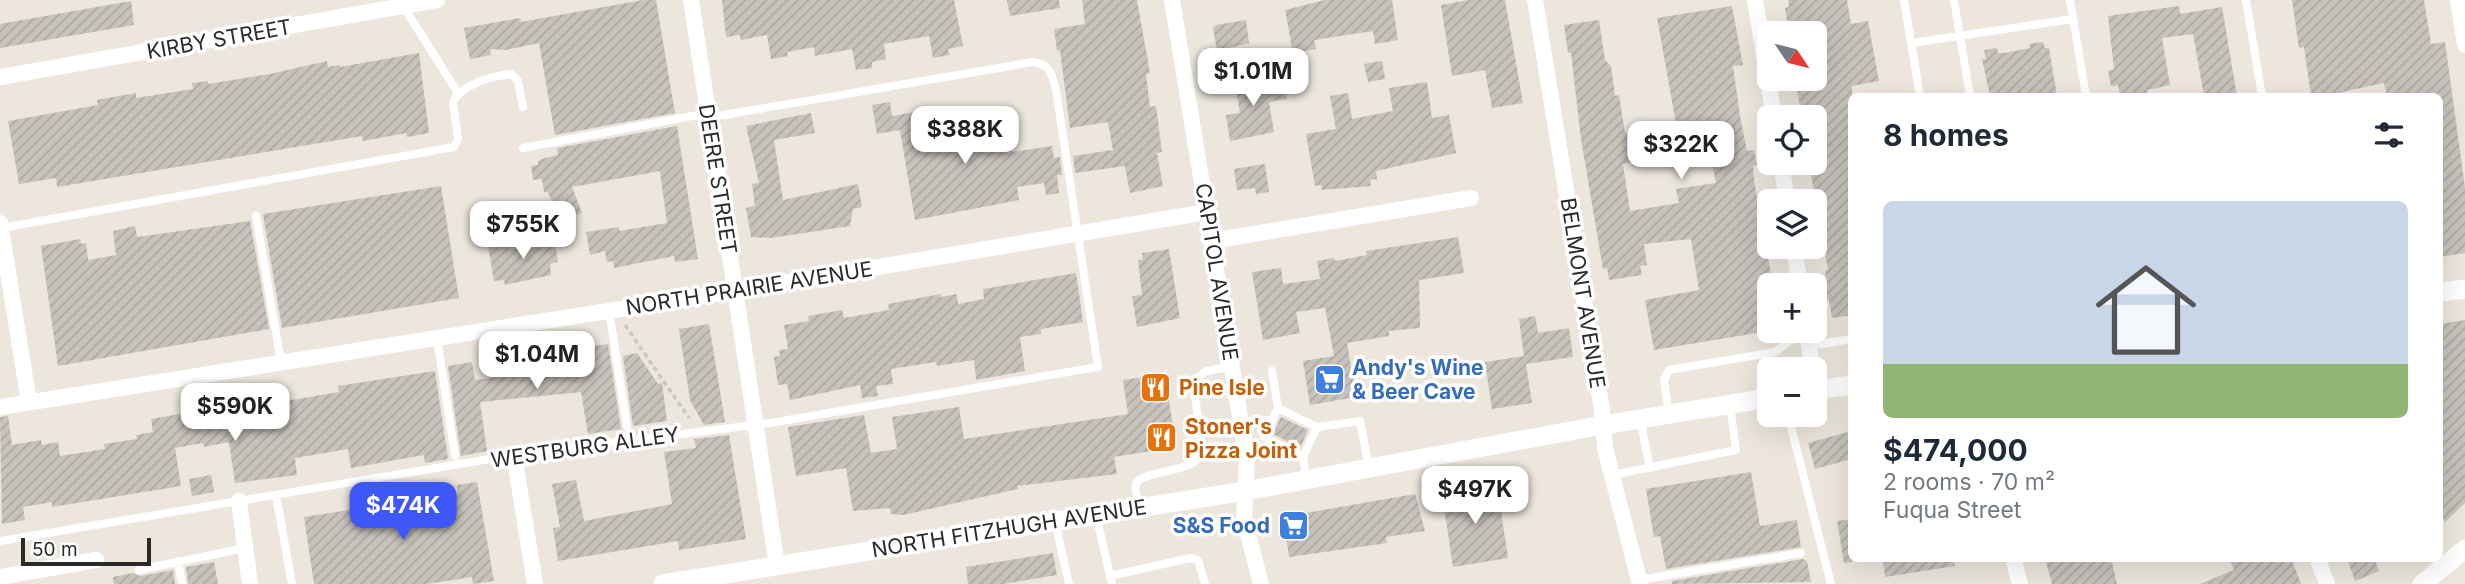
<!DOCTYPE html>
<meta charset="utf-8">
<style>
body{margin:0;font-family:Inter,sans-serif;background:#f6f6f7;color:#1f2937;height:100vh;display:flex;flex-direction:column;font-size:26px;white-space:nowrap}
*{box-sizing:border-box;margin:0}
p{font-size:23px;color:#747a83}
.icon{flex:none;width:38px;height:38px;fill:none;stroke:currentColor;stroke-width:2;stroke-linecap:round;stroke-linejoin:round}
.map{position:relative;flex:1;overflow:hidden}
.side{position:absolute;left:1848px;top:93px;width:595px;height:469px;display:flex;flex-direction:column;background:#fff;border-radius:10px;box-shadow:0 7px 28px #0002}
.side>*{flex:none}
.needle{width:46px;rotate:125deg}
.buttons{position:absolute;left:1757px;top:21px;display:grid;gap:14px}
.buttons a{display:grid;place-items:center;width:70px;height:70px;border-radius:10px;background:#fff;box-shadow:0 7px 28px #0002;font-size:35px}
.scale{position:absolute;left:21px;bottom:18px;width:130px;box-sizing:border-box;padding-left:7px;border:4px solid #2a2a2a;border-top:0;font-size:19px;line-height:24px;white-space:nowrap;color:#2a2a2a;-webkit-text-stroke:5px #fff;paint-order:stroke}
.price{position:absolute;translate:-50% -60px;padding:0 16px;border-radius:14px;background:#fff;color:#222;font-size:23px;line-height:46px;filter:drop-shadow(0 2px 4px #0008)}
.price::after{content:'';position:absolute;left:50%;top:42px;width:21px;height:16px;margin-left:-10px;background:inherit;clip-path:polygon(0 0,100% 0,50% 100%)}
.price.on{background:#3d57f8;color:#fff}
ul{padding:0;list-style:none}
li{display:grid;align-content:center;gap:14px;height:371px;padding:0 35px}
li+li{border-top:2px solid #e0e1e3}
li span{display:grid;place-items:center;height:217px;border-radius:10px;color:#555}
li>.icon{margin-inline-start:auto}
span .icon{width:126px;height:126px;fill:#fffc;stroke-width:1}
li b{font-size:30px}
h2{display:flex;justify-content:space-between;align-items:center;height:84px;padding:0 35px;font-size:30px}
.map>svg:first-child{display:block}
</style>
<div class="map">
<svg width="2465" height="584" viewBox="0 0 2465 584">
<defs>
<pattern id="building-hatch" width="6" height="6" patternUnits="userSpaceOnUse" patternTransform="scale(1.75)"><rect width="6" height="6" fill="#c7c3bc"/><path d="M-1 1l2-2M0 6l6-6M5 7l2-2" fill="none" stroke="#aba8a2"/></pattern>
</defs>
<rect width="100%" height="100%" fill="#ece6dc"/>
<!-- building -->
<path fill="url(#building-hatch)" d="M643 0H656L675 113 555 135 539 43 506 50 490 49 491 55 470 59 464 28 520 18 521 22Z
M722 0H954L963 46 948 49 949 55 933 58 929 36 884 44 886 59 872 62V68L856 70 852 49 815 56 814 47 787 52 788 56 771 59 767 35 741 40 740 35 726 37Z
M1007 0H1059L1060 8 1010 16Z
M1082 0H1137L1150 73 1146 74 1150 107 1156 106 1162 152 1157 153 1163 186 1130 193 1125 166 1075 173 1073 156 1113 150 1108 122 1070 128 1060 50 1057 51 1054 29 1085 24Z
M1325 0H1392L1398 40 1375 44 1373 31 1314 40 1316 49 1293 53 1285 10Z
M1469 0H1505L1523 103 1492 108 1485 70 1452 76 1441 5Z
M1788 0H1847L1851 24 1868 21 1879 81 1852 86V315L1832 318 1829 300 1819 302 1817 288 1827 286 1825 271 1828 270 1809 163H1815V117H1802L1795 79H1815V33H1789L1785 8 1789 7Z
M2292 0H2424L2431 44 2445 42 2465 188V253L2440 257V96H2387L2384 83 2342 92 2343 96H2311L2304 47 2299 48Z
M131 1 134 25 0 48V24Z
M1732 6 1743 65 1733 66 1740 116 1747 151 1754 150 1757 165 1753 166 1754 180 1773 285H1769V331L1654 350 1645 300 1699 290 1691 239 1644 244 1647 265 1640 266 1642 275 1609 280 1607 268 1603 269 1581 139 1571 53H1568L1564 25 1599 20 1605 60 1611 66 1615 96 1619 95 1625 133H1630L1635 162 1623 164 1630 211 1679 203 1676 189 1716 183 1710 153 1682 157 1657 18Z
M2179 6 2180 14 2222 7 2237 96H2204L2193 34 2162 38 2170 85 2147 90 2148 96H2120L2118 85 2111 86 2108 71 2114 69 2108 16Z
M1246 20 1249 43 1217 51 1213 28 1216 25Z
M2043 42 2045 48H2049L2057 96H1990L1982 59H1986L1984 50 1997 48 1998 53H2004L2030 48 2029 44Z
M419 53 429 133 407 137 406 133 363 141 362 136 57 187 56 178 19 184 8 121 98 105 97 100 136 93V98L193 89 192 83 208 81V84L270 74 327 61 328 67 340 65V67Z
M1382 61 1385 79 1368 82 1364 64Z
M1251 74 1257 89 1284 82 1287 99 1269 102 1274 132 1230 141 1226 115 1240 113 1234 77Z
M1427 82 1432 118 1449 115 1456 153 1376 171 1377 179 1370 180 1371 186 1322 190 1321 185 1315 186 1306 134 1336 129 1330 96 1348 93 1352 119 1393 111 1389 88Z
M890 102 892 116 920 111 925 138 994 129V126L1007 124 1012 152 1052 146 1054 158 1060 157 1062 175H1057L1059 193 1046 195 1044 183 1017 187 1019 200 915 220 900 130 877 134 872 105Z
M811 113 815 133 774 140 783 200 858 184 862 207 853 209 850 226 771 238 751 237 746 208 755 206 752 184 759 183 746 126Z
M677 126 698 259 675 262 674 256 614 268 613 261 607 262 605 251 590 255 586 232 619 227V231L667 223 660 171 572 187 582 213 560 222 548 192H544L542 179 533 180 531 166 538 165V161L545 158 558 155 557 148Z
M1265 164 1269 192 1256 194 1255 188 1237 190 1234 169Z
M441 186 459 298 282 328 263 214Z
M250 221 269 329 58 366 41 246 80 239 81 244 86 243 88 260 116 255 113 231 135 226 137 237Z
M1458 237 1464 273 1419 280 1420 328 1389 331V336L1347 343 1356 397 1310 405 1303 361 1334 356 1325 308 1296 312 1300 333 1263 340 1252 272 1281 268 1283 284 1320 279 1317 261 1334 258 1335 261 1367 255 1366 251Z
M554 239 558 262 550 264 551 275 505 285 504 280 494 281 488 246Z
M1169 249 1180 318 1137 327 1132 296 1142 295 1138 260H1143L1142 253Z
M1076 273 1083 322 1041 329V334L1020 337 1025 371 976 380 974 360 937 366 936 362 891 369 893 384 876 386 878 396 862 398 860 385 790 400 787 384 778 385 774 357 780 356 779 350 788 349 784 325 809 321 808 316 842 310 844 318 889 310 888 304 941 294V297L957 294 958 304 984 299 983 289Z
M1535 316 1538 333 1569 328 1573 357 1526 364 1532 403 1492 409 1485 362 1524 356 1519 319Z
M2465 320V503L2445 522 2440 510V324Z
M709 324 725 422 704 425 690 400 679 329Z
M608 344 621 429 588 434 581 392 480 402 487 451 461 456 448 366 472 362 475 380 512 375 511 370 517 369 516 363 575 355 574 349Z
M637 353 658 384 662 383 667 421 633 426 623 356Z
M435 371 448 459 425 463 424 455 351 468 348 449 295 458 297 475 235 483 229 442 204 447 203 443 175 448 181 486 52 507V502L23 507 25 520 2 524 0 417 8 416 12 445 41 440 42 445 58 442 60 456 105 449 104 444 137 439 136 435 153 432 151 419 191 412 190 408 285 394 286 401 339 392 338 386Z
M1165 374 1176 447 1114 457 1117 474 1017 486 1018 489 903 515 891 514 890 508 853 511 846 468 796 476 788 427 864 415 871 453 897 449 892 417 959 407 964 439 1128 414 1123 380Z
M1281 417 1308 430 1300 448 1273 434Z
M1852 431V459L1815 469 1808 443Z
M729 435 746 539 679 550 678 541 558 561 553 528 560 527 552 484 576 480 584 521 672 504 664 452 696 448 694 439Z
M1751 472 1760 526 1797 520 1801 547 1666 569 1660 536 1654 537 1646 489Z
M211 475 214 492 192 496 189 479Z
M477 482 494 581 473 584 472 577 427 584H314L304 517 458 493 457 485Z
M1497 485 1508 558 1453 567 1442 493Z
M1415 494 1425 531 1386 537 1387 543 1289 557 1283 517Z
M1852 519V562L1844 563 1837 521Z
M1053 553 1057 575 1003 584H968L966 567Z
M1954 558 1955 566 1885 577 1883 559Z
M2045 558H2111L2117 584H2052Z
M2229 558H2291L2301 584H2200L2234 570Z
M2347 558H2374L2379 571 2355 581Z
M1803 559 1807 561 1811 582 1672 584V581Z
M214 562 218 584H188L186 567Z
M173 570 175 584H114L113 577 133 573 140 576Z"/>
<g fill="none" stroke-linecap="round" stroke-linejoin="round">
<!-- path -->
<path stroke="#c8c8c8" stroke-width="3.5" stroke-dasharray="5 3.5" stroke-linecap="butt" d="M625 325 689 418"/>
<!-- service -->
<path stroke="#fff" stroke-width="8" d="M1904 0 1920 96
M1954 0 1970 96
M2070 0 2086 96
M2246 0 2262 96
M403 6 458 93
M1912 43 2073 19
M256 216 281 362
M1 228 454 147 458 139 453 102C463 84 491 76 511 74L518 81 523 107
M609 310 627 427
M437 338 455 456
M1809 346 1852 339
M1272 371 1278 408
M1669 414 1664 380 1669 370 1775 352 1791 340 1808 337
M1788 415 1831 584
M1640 419 1650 468
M1241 421 1271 420
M1303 457 1264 437 1278 408 1317 427
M1612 475 1736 450 1730 404
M1307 480 1303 457 1317 427 1360 421 1369 468
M276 495 292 584
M1140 508 1135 488 1138 480C1156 470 1190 471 1199 457L1201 441 1193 380 1207 371 1232 366
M1096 515 1112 584
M1055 521 1069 584
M0 541 514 455 770 423 1098 367 1056 90C1052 74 1050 64 1033 62L724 115 692 116 523 148
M178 561 182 584
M139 570 245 548
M1110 576 1190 558 1198 560 1205 584
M1639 580 1801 553"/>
<!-- minor -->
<path stroke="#fff" stroke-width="16" d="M691 0 777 566
M1172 0 1247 460 1244 519 1261 584
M1535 0 1602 410 1605 448 1640 584
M1755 0 1774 117
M2458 0 2465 45
M0 77 437 0
M1781 163 1787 201
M0 223 29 402
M1211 241 1471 198
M1794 247 1800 285
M1807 331 1812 369
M0 407 735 291 1207 212
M514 455 535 584
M239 501 250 584
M2013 558 2020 584
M2317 558 2327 584
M0 577 96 560"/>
<!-- tertiary -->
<path stroke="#fff" stroke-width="19" d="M2440 292 2465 289
M1815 390 1852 385
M663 584 1245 491 1603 425 1769 398
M2422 584 2465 549"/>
</g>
<!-- icons -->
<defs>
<symbol id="supermarket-square" viewBox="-11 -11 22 22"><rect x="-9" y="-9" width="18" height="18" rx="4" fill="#3f7fe0" stroke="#fff"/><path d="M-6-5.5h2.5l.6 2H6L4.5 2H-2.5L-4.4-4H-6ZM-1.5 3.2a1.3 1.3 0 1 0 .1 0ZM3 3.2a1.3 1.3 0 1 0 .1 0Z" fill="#fff"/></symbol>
<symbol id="restaurant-square" viewBox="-11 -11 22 22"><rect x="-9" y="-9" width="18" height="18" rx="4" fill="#e8710a" stroke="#fff"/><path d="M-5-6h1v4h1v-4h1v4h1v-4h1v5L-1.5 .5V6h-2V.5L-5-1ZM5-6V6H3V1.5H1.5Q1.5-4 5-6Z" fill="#fff"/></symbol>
</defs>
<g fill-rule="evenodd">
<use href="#supermarket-square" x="1312" y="362" width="35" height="35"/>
<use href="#restaurant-square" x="1138" y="370" width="35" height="35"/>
<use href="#restaurant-square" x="1144" y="420" width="35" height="35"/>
<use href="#supermarket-square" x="1276" y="508" width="35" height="35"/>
</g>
<g text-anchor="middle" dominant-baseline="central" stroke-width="7" stroke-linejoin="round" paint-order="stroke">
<!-- street labels -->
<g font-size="21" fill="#2a2a2a" stroke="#fff">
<text transform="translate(219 39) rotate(-10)">KIRBY STREET</text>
<text transform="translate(718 179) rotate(81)">DEERE STREET</text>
<text transform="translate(1217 272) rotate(81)">CAPITOL AVENUE</text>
<text transform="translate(749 288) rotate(-9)">NORTH PRAIRIE AVENUE</text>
<text transform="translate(1583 293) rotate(81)">BELMONT AVENUE</text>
<text transform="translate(585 447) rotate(-8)">WESTBURG ALLEY</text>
<text transform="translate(1009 528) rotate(-9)">NORTH FITZHUGH AVENUE</text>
</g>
<!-- shop labels -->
<g font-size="21" font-weight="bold" fill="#366cbe" stroke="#fff" text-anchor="start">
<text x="1352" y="367">Andy's Wine<tspan x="1352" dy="24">&amp; Beer Cave</tspan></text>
<text x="1270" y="525" text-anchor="end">S&amp;S Food</text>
</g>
<!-- food labels -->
<g font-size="21" font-weight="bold" fill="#c56008" stroke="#fff" text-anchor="start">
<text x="1179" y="387">Pine Isle</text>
<text x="1185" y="426">Stoner's<tspan x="1185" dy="24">Pizza Joint</tspan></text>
</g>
</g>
</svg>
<div class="buttons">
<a><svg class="needle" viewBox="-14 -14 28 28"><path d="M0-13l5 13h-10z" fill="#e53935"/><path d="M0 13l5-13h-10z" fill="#747a83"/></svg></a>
<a><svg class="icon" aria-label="locate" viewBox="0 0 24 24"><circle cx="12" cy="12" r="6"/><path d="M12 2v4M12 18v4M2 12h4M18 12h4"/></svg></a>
<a><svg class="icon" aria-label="layers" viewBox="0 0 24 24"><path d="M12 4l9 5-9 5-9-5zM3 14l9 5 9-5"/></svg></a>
<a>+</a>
<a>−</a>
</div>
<div class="scale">50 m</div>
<b class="price" style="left:1253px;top:108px">$1.01M</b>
<b class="price" style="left:965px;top:166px">$388K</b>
<b class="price" style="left:1681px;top:181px">$322K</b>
<b class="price" style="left:523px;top:261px">$755K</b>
<b class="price" style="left:537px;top:391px">$1.04M</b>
<b class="price" style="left:235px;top:443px">$590K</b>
<b class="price" style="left:1475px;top:526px">$497K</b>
<b class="price on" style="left:403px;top:542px">$474K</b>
<section class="side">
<h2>8 homes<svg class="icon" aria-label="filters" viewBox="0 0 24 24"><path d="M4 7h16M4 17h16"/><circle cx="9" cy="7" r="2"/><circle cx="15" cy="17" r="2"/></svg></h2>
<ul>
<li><span style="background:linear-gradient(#c9d6e8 75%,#8fb573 0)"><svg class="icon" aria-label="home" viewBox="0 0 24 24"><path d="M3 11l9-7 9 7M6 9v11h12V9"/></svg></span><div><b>$474,000</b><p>2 rooms · 70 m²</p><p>Fuqua Street</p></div></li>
</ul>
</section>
</div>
